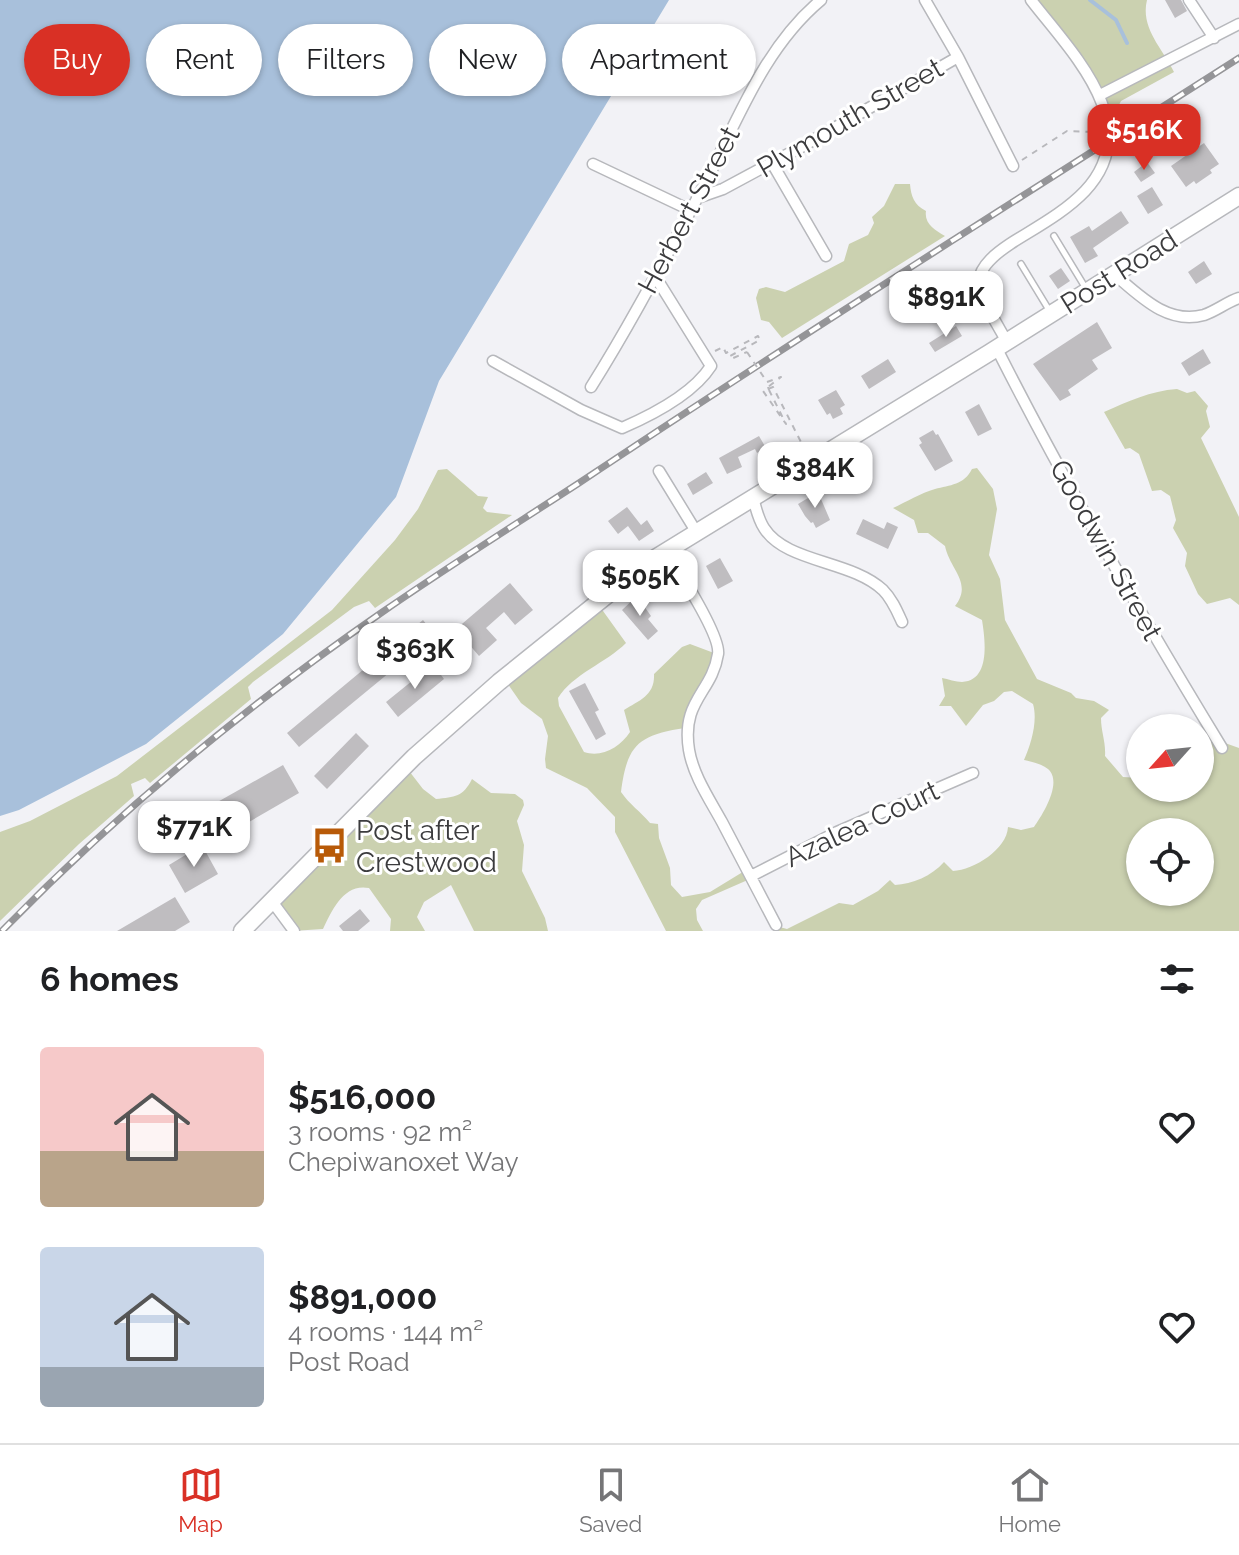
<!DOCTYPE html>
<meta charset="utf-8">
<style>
body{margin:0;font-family:Raleway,sans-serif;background:#f2f2f2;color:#202124;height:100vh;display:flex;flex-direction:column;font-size:30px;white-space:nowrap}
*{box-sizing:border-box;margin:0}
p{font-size:26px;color:#757577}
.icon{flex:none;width:44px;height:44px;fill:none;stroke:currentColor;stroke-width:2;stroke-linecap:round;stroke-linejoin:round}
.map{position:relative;height:931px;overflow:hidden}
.drawer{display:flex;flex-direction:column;background:#fff;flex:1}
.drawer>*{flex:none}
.guide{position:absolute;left:24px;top:24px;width:800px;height:72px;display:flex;gap:16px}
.needle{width:52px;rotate:243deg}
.controls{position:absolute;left:1126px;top:714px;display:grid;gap:16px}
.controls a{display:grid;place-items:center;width:88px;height:88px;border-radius:50%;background:#fff;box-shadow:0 2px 6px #0004;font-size:40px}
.price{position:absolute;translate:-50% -68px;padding:0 18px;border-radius:16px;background:#fff;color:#222;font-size:26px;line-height:52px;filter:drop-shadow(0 2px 4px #0008)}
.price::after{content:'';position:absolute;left:50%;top:48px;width:24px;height:18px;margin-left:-12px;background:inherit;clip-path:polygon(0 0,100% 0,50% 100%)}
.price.current{background:#d93025;color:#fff}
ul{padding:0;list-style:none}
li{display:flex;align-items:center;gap:24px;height:200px;padding:0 40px}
li span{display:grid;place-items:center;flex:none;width:224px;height:160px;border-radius:8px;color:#555}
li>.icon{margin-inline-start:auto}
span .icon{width:96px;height:96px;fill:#fffc;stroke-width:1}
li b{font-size:34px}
h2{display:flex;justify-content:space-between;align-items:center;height:96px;padding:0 40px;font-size:34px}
.pill{padding:0 28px;border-radius:36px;background:#fff;box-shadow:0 2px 6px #0004;font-size:28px;line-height:72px}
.pill.current{background:#d93025;color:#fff}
.tab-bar{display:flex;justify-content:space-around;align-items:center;height:112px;border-top:2px solid #e0e0e0;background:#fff;font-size:22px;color:#757577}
.tab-bar a{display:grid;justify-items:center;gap:4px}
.tab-bar .current{color:#d93025}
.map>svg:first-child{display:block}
</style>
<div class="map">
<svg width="1239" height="931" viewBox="0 0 1239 931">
<rect width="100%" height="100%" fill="#f2f2f6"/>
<!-- green -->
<path fill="#cbd1b0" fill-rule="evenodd" d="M1032 0H1147C1140 28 1163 49 1174 72L1121 101 1109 125 1107 106Z
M895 184H910C911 196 914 205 926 211 924 224 935 230 945 236L782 338 769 322 761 320 756 298 759 289 766 287 785 292 844 261 849 244 868 235 874 223 872 217 884 206Z
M1177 389 1187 393 1195 391 1208 406 1206 411 1210 427 1201 438 1239 517V605L1230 598 1207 604 1198 594 1185 566 1187 553 1173 528 1176 520 1170 496 1161 490 1152 491 1139 454 1130 448 1125 449 1104 412C1129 401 1150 391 1177 389Z
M977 468 993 489 997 509 989 555 1000 579 1005 620 1037 679 1071 693 1076 698 1094 701 1109 710 1101 718C1101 732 1106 742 1105 756L1123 777 1140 778V788H1200V743L1211 738 1239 748V931H774L776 926 787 929 839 903 853 905 878 891 890 880 895 885C912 884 932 876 944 862L953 871C974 870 1007 849 1008 827L1021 830 1034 827C1043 814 1063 782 1048 769 1042 764 1032 762 1024 760 1031 744 1038 721 1033 704L1012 691 1004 692 994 701 983 705 966 726 951 706H939L945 696 942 678C948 679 956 682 962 682 991 681 985 639 982 620L955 606C973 583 950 570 945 546L928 533H918L914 520 893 508C906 502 921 493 935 489 950 485 964 485 972 469ZM1140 832H1200V892H1140Z
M447 469 478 496 488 497 483 508 487 512 512 515 375 608 369 601 354 607 253 682 248 687 251 699 150 783 145 778 131 784 134 796 79 844 0 921V832L30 821 117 776 332 610 395 540 418 509 438 470Z
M598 604 626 643C606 663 573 674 558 698L559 706 584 752C602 758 620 747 630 732L624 710C640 700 655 695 654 674L682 647 690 644 714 653 716 657 685 728C638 735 627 745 621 792 630 805 640 811 650 823L658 824 659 838 670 868 671 885 682 897 710 892 746 870 750 879 702 900 696 909 697 920 703 931H666L615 832V817L587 788 546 768 545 759 548 736 542 719 521 703 505 680Z
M406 767 423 789 436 799C455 797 463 797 472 779L491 793 515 794 523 800 524 805 517 821 524 845 522 871 545 918 548 931H474L451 885 424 902 417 917 425 931H390L391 919 369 888C344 883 332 910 323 929L292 931 275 897Z"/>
<!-- water -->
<path fill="#a8c0db" d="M0 0H669L439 381 396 497 283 634 146 744 19 810 0 816Z"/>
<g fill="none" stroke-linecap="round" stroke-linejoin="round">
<!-- stream -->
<path stroke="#a8c0db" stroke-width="4" d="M1090 0 1116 20 1127 43"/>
</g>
<!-- building -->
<path fill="#bfbdc0" d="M1165 0H1181L1187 11 1175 18Z
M1204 143 1219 164 1210 170 1212 173 1196 184 1194 181 1186 187 1171 166Z
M1147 162 1155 173 1141 182 1134 172Z
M1152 187 1163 205 1148 214 1137 196Z
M1121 211 1129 223 1093 248 1098 256 1085 263 1070 237 1089 226 1092 231Z
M1204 261 1212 274 1196 284 1188 272Z
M1061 268 1070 281 1058 289 1049 276Z
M1097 322 1112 348 1092 360 1098 369 1068 390 1071 395 1060 401 1033 364Z
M956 326 962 336 935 352 929 343Z
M1203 349 1211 363 1189 376 1181 363Z
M888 359 896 372 869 389 861 376Z
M836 390 845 405 840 408 843 414 833 419 830 413 827 415 818 400Z
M979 404 992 429 978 436 965 412Z
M933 430 936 435 938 434 953 461 935 471 919 445 922 443 919 438Z
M759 436 766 448 757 453 755 449 738 457 742 467 727 474 719 458Z
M706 472 713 483 693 495 687 484Z
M818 492 830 520 816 528 813 522 811 523 805 516 798 504Z
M627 507 641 525 647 520 654 531 639 541 628 526 618 534 608 521Z
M863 519 884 529 887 522 898 527 888 549 856 534Z
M720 558 733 581 718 589 706 566Z
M510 583 533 610 515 625 504 612 486 628 497 640 479 656 456 629Z
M637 596 651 616 648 619 658 631 648 640 622 610Z
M423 620 435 635 299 747 287 733Z
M433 664 444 679 398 717 386 702Z
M585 683 599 710 595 712 606 734 596 740 569 691Z
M356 733 369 746 327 789 314 776Z
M283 765 299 793 230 833 214 804Z
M202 845 218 874 185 893 169 865Z
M175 897 190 922 175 931H117Z
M360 909 370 921 358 931H343L339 926Z"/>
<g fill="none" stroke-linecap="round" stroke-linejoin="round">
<defs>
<path id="service" d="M1054 236 1085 287
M1021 264 1049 310"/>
<path id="minor" d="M925 0 958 57 1013 166
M1189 0 1214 38
M1100 95 1239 24
M772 163 826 256
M593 164 690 210
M697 198 723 189 803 146 958 57
M1114 274C1140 296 1167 325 1204 315 1216 311 1227 302 1239 298
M1007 342C999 327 979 297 979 281 980 265 998 252 1010 244 1035 228 1064 213 1085 191 1147 125 1071 52 1031 0
M997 349C1066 485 1142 617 1222 748
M493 361 581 410 622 428C652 415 693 394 711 366L655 276
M591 387C630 325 664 260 699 195 735 128 761 50 821 0
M659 471 697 533
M753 498C756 508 758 519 764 528 786 563 851 560 883 590 892 599 897 611 902 622
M666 551C677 568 721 636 718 654 712 693 681 700 689 750 693 775 710 800 722 822 740 856 758 890 776 925
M751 876 837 832 973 773
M271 900 294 931"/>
<path id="primary" d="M242 931 414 757 499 682 647 563 989 353 1239 196"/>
</defs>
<!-- service casing -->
<use href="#service" stroke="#b7b8bc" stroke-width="8"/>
<!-- minor casing -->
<use href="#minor" stroke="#b7b8bc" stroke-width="13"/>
<!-- primary casing -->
<use href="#primary" stroke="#b7b8bc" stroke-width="19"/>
<!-- path -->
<path stroke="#b8b8bc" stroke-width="2" stroke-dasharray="6 6" stroke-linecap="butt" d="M1022 160 1067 131 1095 132
M715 351 723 347 726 353 758 336 760 340 730 356 731 359 747 352
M767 382 781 377 768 387
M769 390 786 424 763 391 773 387 804 448"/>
<!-- service -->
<use href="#service" stroke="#fff" stroke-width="5"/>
<!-- minor -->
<use href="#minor" stroke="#fff" stroke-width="10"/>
<!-- primary -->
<use href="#primary" stroke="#fff" stroke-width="16"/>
<defs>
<path id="rail" d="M2 931C117 813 246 706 381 613 446 568 513 526 579 483 797 338 1018 199 1239 58"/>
</defs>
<!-- rail casing -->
<use href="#rail" stroke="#959598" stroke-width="7"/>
<!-- rail -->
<use href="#rail" stroke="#fff" stroke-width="4" stroke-dasharray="12" stroke-linecap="butt"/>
<!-- path-bridge -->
<path stroke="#b8b8bc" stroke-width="2" stroke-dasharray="6 6" stroke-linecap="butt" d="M747 352 767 382
M768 387 769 390"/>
</g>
<!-- icons -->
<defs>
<symbol id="bus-bare" viewBox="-9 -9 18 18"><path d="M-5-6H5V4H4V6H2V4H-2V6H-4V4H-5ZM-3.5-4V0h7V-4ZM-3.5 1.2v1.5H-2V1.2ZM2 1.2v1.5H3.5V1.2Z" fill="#b85a08" stroke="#fff" stroke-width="2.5" paint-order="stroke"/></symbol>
</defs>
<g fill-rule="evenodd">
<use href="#bus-bare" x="304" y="820" width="51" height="51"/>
</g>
<g text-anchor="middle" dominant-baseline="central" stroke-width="6" stroke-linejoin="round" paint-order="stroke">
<!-- street labels -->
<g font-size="28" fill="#3c3c3e" stroke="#fff">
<text transform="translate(850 118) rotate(-30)">Plymouth Street</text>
<text transform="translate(689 210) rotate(-62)">Herbert Street</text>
<text transform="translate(1119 272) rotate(-32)">Post Road</text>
<text transform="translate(1106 550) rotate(61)">Goodwin Street</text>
<text transform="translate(862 824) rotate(-25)">Azalea Court</text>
</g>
<!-- poi labels -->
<g font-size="28" fill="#3c3c3e" stroke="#fff" text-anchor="start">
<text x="356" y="830">Post after<tspan x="356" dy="32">Crestwood</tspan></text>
</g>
</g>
</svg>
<div class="controls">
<a><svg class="needle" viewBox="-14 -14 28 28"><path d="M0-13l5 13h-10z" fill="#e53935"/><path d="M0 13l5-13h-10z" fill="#757577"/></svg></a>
<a><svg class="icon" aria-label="locate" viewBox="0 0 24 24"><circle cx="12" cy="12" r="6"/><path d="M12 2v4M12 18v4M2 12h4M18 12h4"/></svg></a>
</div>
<b class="price current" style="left:1144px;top:172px">$516K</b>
<b class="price" style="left:946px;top:339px">$891K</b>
<b class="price" style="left:815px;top:510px">$384K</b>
<b class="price" style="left:640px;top:618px">$505K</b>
<b class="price" style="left:415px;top:691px">$363K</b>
<b class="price" style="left:194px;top:869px">$771K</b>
<div class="guide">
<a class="pill current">Buy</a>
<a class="pill">Rent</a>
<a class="pill">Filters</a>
<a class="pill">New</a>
<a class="pill">Apartment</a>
</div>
</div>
<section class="drawer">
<h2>6 homes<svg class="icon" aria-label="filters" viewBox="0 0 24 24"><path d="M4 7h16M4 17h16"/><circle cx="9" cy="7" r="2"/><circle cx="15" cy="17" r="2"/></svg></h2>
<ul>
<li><span style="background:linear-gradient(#f6c9c9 65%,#b9a48a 0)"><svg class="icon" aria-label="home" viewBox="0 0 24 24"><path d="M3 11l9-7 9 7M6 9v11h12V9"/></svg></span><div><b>$516,000</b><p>3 rooms · 92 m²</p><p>Chepiwanoxet Way</p></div><svg class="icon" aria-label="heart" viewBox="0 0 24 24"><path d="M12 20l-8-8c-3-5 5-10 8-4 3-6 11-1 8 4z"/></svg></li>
<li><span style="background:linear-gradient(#c9d6e8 75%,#9aa5b1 0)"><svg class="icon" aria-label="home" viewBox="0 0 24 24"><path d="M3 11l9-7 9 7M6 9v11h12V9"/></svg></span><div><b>$891,000</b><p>4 rooms · 144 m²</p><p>Post Road</p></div><svg class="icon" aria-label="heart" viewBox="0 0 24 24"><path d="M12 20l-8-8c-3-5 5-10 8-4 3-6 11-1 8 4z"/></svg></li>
</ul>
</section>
<nav class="tab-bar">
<a class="current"><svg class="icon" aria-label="map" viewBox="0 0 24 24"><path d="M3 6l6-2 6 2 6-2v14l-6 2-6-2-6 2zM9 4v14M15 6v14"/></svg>Map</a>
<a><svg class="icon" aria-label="saved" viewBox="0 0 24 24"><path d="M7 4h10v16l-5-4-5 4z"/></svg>Saved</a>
<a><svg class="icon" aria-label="home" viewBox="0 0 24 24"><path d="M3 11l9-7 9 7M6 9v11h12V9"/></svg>Home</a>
</nav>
